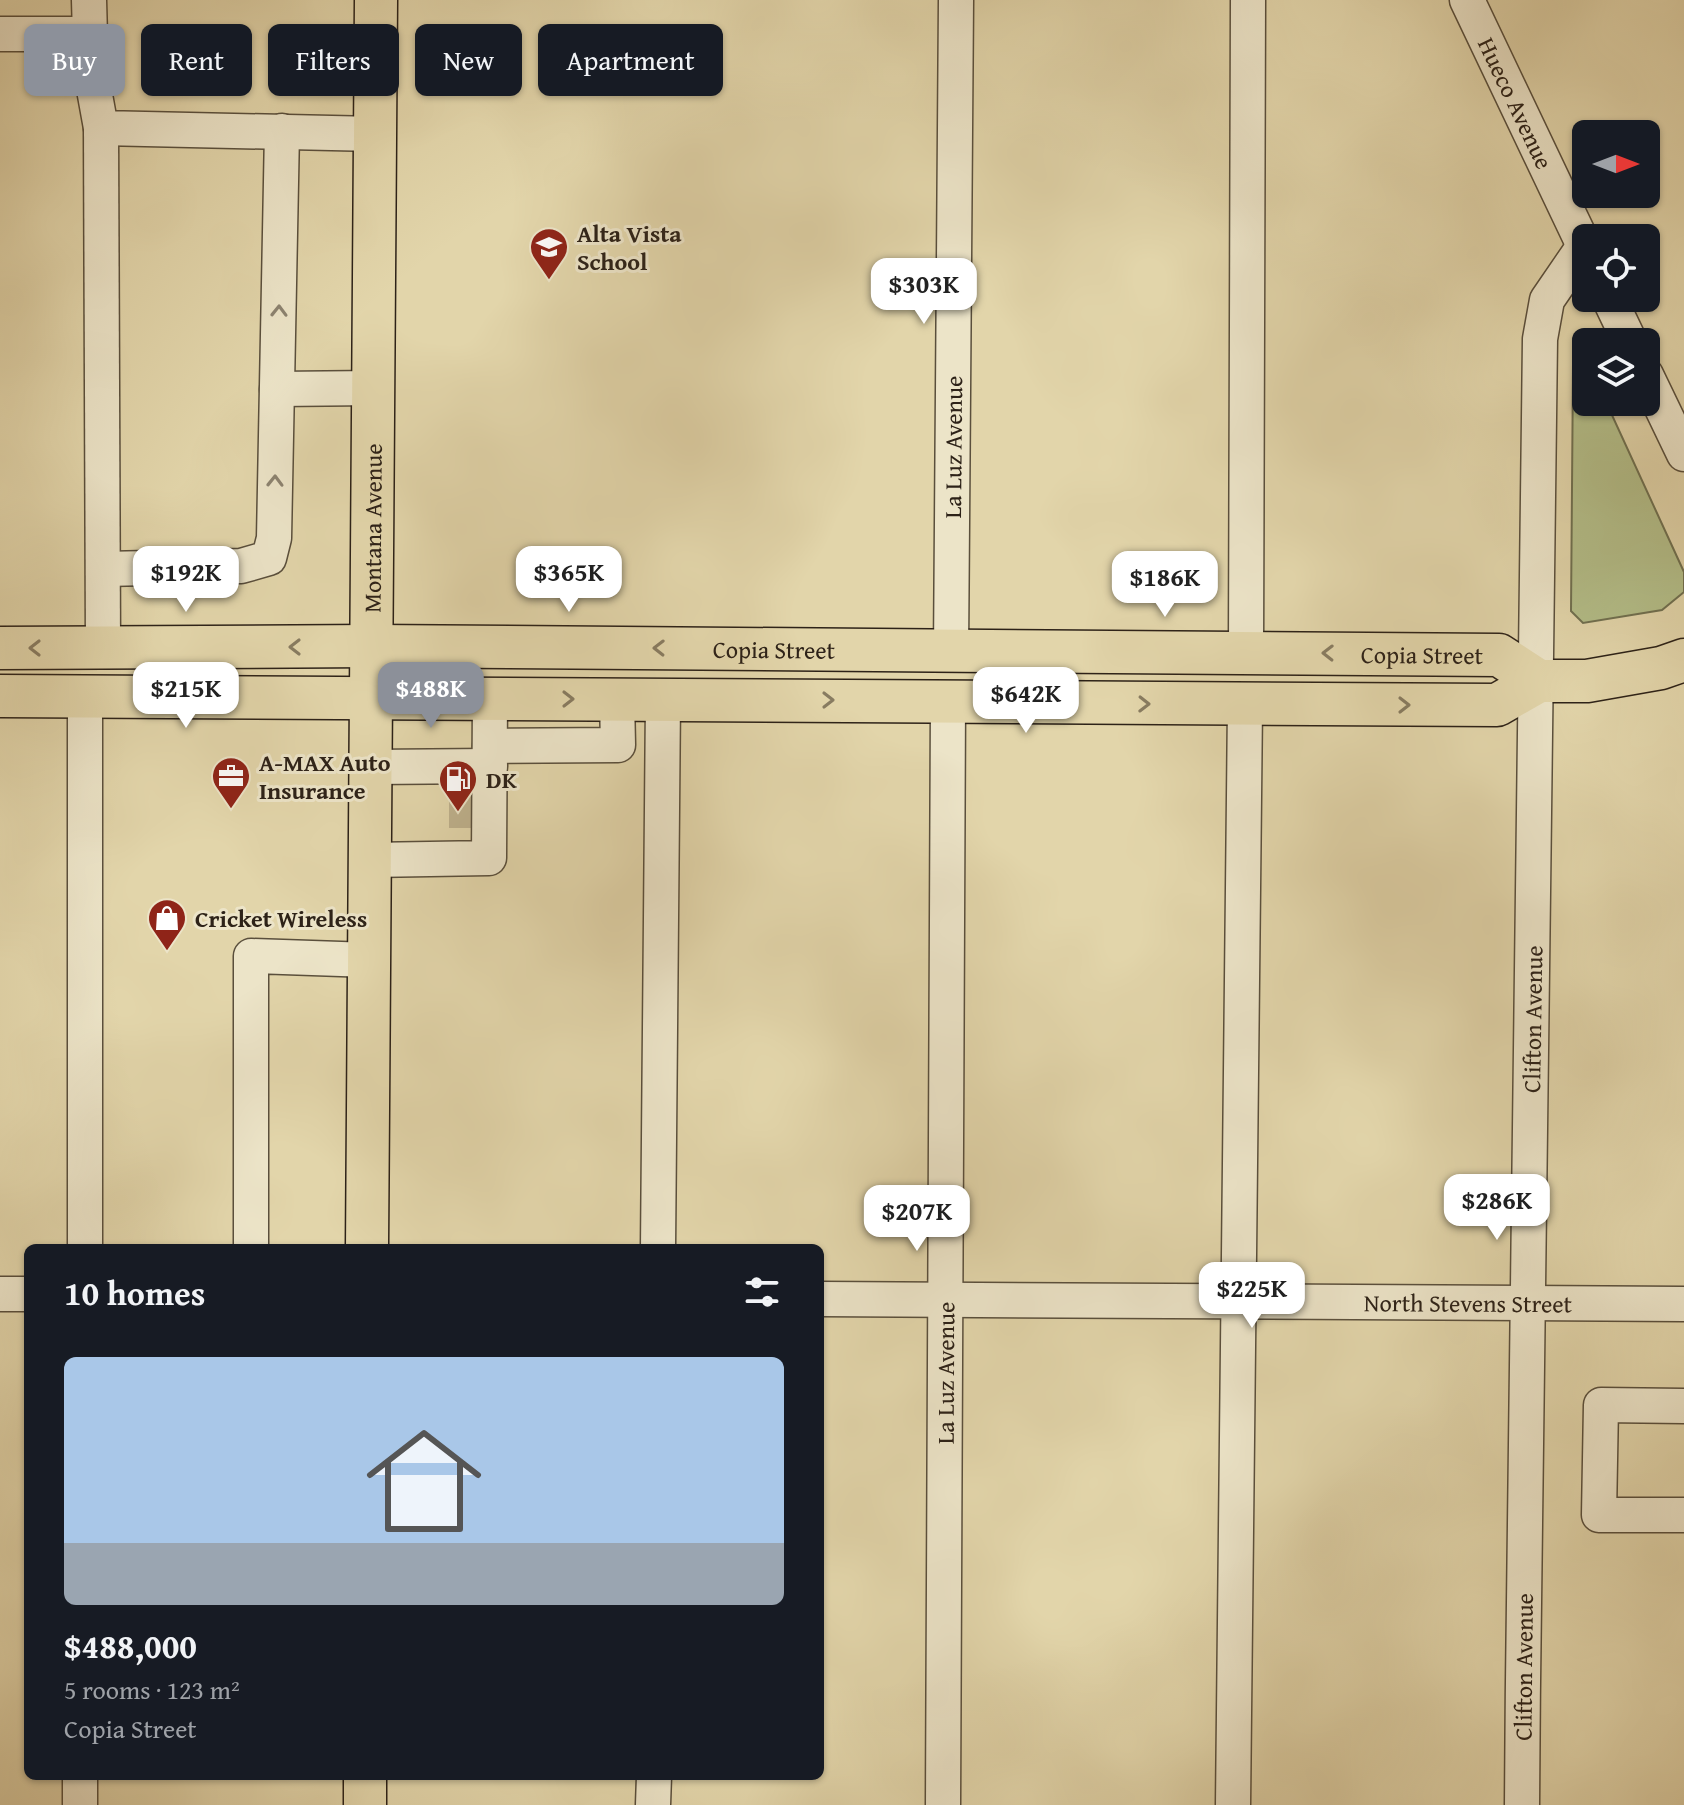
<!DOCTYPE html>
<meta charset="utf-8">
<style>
body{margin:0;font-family:"Gentium Book Plus",serif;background:#242831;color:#f1f3f6;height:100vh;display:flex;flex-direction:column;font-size:30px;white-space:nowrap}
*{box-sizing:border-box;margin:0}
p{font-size:26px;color:#9ea1a6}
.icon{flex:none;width:44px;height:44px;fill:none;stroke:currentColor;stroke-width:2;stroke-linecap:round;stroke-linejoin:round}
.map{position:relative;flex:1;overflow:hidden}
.sheet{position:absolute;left:24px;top:1244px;width:800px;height:536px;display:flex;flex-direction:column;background:#171b24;border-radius:12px;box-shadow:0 2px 6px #0004}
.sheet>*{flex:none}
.top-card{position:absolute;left:24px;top:24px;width:800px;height:72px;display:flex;gap:16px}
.needle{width:52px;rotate:90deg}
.tools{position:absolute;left:1572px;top:120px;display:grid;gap:16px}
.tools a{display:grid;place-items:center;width:88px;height:88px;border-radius:12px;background:#171b24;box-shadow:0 2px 6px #0004;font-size:40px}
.price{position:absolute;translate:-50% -68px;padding:0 18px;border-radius:16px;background:#fff;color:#222;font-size:26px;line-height:52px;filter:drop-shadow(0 2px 4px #0008)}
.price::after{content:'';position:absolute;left:50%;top:48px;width:24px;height:18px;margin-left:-12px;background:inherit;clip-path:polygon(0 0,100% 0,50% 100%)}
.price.current{background:#8c9099;color:#fff}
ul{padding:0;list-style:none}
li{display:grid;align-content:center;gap:16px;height:424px;padding:0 40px}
li span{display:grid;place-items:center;height:248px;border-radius:12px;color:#555}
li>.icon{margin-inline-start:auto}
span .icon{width:144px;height:144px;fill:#fffc;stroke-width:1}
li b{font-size:34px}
h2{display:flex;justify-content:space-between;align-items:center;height:96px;padding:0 40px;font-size:34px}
.tag{padding:0 28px;border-radius:12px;background:#171b24;box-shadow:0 2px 6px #0004;font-size:28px;line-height:72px}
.tag.current{background:#8c9099;color:#fff}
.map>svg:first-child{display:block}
</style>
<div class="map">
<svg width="1684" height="1805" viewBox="0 0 1684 1805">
<rect width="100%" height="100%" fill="#e2d5aa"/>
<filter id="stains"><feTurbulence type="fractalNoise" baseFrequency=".0025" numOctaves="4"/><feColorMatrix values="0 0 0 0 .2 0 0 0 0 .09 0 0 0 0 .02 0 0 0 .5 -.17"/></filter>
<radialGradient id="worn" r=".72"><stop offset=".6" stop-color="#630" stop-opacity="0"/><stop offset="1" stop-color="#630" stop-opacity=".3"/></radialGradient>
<!-- green -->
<path fill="#b3bd88" stroke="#707050" stroke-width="2" d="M1581 360 1586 363V402H1606L1684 572V592L1662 610 1583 623 1571 611 1573 365Z"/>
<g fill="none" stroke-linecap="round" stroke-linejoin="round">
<!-- minor-tunnel -->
<path stroke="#beb18d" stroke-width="34" stroke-dasharray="34 17" stroke-linecap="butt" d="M466 794V833"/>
<defs>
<g id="minor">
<path d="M89 0 91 73 101 128 376 134"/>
<path id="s1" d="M1467 0 1586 250"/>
<path d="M0 34H90"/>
<path d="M101 128 103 647"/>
<path d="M1609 298 1630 342"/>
<path d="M1646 375 1684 454"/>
<path d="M277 389 375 388"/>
<path d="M104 569 241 566 269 558 274 538 282 131"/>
<path d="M1246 652 1248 0"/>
<path id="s2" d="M951 653 956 0"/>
<path d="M490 746 618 745 617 699"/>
<path d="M371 767 490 766"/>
<path d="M370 860 489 858 490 698"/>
<path d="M85 1248V696"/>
<path d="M251 1248V956L370 960"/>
<path d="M658 1248 663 699"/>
<path d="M0 1294H28"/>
<path id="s3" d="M820 1299 1684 1304"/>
<path d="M1684 1406 1601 1405 1599 1515H1684"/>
<path d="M80 1805V1776"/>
<path d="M653 1805 654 1776"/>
<path id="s4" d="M943 1805 948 701"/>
<path d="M1233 1805 1245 705"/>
<path id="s5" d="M1522 1805C1525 1316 1538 827 1540 339L1547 300 1584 246"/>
</g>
<g id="major">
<path id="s6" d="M0 648 373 646 1499 655 1539 681"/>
<path d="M0 696 1497 705 1539 681H1587L1661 668 1684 660"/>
<path id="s7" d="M367 1248 376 0"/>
<path d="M365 1805V1776"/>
</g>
</defs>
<!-- minor casing -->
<use href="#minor" stroke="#5a4f3c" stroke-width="37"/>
<!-- major casing -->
<use href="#major" stroke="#2d2218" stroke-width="45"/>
<!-- minor -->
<use href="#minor" stroke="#ece4c8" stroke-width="34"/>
<!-- major -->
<use href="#major" stroke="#e2d5aa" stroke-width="42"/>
</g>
<!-- one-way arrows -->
<defs><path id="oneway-chevron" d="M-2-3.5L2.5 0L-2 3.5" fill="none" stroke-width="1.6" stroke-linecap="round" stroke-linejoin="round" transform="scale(2)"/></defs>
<g stroke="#8c8370">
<use href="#oneway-chevron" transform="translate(279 311) rotate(-89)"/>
<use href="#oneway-chevron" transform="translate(275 481) rotate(-89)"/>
</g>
<g stroke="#887c61">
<use href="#oneway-chevron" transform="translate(295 647) rotate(180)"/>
<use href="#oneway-chevron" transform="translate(35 648) rotate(-180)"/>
<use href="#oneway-chevron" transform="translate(659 648) rotate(-179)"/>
<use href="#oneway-chevron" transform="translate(1328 653) rotate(-179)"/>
<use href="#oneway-chevron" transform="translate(568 699)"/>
<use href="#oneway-chevron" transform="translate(828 700)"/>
<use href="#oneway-chevron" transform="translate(1144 704) rotate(1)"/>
<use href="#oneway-chevron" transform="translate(1404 705)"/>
</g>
<!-- icons -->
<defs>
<symbol id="school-pin" viewBox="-11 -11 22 30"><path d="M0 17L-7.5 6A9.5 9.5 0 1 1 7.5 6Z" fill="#8f2418" stroke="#ece4c8"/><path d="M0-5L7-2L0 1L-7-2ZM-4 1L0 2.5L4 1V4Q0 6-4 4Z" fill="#fff"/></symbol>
<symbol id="office-pin" viewBox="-11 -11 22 30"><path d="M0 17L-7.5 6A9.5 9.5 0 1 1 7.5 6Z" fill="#8f2418" stroke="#ece4c8"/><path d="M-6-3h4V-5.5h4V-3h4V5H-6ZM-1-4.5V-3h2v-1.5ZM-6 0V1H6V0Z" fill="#fff"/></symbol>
<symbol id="fuel-pin" viewBox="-11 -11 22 30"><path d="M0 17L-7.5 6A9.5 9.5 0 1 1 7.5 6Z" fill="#8f2418" stroke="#ece4c8"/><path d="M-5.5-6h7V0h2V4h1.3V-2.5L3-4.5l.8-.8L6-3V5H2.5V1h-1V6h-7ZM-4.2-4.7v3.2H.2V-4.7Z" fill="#fff"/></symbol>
<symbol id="shop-pin" viewBox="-11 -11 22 30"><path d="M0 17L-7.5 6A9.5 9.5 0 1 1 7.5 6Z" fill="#8f2418" stroke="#ece4c8"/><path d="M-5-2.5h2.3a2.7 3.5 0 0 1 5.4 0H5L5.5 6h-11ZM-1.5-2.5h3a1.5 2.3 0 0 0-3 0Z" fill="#fff"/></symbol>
</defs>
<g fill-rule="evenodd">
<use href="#school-pin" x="527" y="225" width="44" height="60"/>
<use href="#office-pin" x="209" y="754" width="44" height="60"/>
<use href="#fuel-pin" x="436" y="757" width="44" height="60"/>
<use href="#shop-pin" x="145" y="896" width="44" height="60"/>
</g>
<g text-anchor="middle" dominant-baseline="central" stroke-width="6" stroke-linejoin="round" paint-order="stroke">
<!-- street labels -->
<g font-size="24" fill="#2d2218" stroke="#ece4c8">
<text stroke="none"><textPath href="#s1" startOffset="114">Hueco Avenue</textPath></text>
<text stroke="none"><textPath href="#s2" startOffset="206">La Luz Avenue</textPath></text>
<text stroke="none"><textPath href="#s7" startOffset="720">Montana Avenue</textPath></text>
<text stroke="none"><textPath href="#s6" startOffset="774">Copia Street</textPath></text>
<text stroke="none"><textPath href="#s6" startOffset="1422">Copia Street</textPath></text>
<text stroke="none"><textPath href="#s5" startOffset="786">Clifton Avenue</textPath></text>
<text stroke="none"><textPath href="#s3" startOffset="648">North Stevens Street</textPath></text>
<text stroke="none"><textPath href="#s4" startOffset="432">La Luz Avenue</textPath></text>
<text stroke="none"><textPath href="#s5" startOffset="138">Clifton Avenue</textPath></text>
</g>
<!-- poi labels -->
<g font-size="24" font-weight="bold" fill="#2d2218" stroke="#ece4c8" text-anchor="start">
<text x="577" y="233">Alta Vista<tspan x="577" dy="28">School</tspan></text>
<text x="259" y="762">A-MAX Auto<tspan x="259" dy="28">Insurance</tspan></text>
<text x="486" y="779">DK</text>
<text x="195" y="918">Cricket Wireless</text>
</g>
</g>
<rect width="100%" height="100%" filter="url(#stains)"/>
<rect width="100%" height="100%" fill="url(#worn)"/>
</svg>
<div class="tools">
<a><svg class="needle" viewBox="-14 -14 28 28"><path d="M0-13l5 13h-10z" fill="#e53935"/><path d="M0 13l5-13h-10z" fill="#9ea1a6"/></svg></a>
<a><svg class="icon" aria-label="locate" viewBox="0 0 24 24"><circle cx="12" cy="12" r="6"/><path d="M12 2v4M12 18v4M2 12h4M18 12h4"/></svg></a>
<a><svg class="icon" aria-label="layers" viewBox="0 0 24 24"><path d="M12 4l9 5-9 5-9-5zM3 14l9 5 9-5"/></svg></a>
</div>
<b class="price" style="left:924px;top:326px">$303K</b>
<b class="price" style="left:186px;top:614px">$192K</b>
<b class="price" style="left:569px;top:614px">$365K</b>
<b class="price" style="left:1165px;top:619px">$186K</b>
<b class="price" style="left:186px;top:730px">$215K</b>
<b class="price current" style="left:431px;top:730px">$488K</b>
<b class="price" style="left:1026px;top:735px">$642K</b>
<b class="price" style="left:1497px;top:1242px">$286K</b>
<b class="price" style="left:917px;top:1253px">$207K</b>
<b class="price" style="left:1252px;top:1330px">$225K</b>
<div class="top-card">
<a class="tag current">Buy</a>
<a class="tag">Rent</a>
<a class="tag">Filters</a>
<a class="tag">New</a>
<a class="tag">Apartment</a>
</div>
<section class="sheet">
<h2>10 homes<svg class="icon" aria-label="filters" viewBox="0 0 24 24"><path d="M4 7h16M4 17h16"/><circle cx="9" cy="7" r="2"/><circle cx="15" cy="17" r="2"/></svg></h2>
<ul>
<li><span style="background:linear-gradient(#a9c7e8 75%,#9aa5b1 0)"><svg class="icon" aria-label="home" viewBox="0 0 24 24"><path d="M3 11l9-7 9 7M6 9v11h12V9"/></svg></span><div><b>$488,000</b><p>5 rooms · 123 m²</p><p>Copia Street</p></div></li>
</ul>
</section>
</div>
